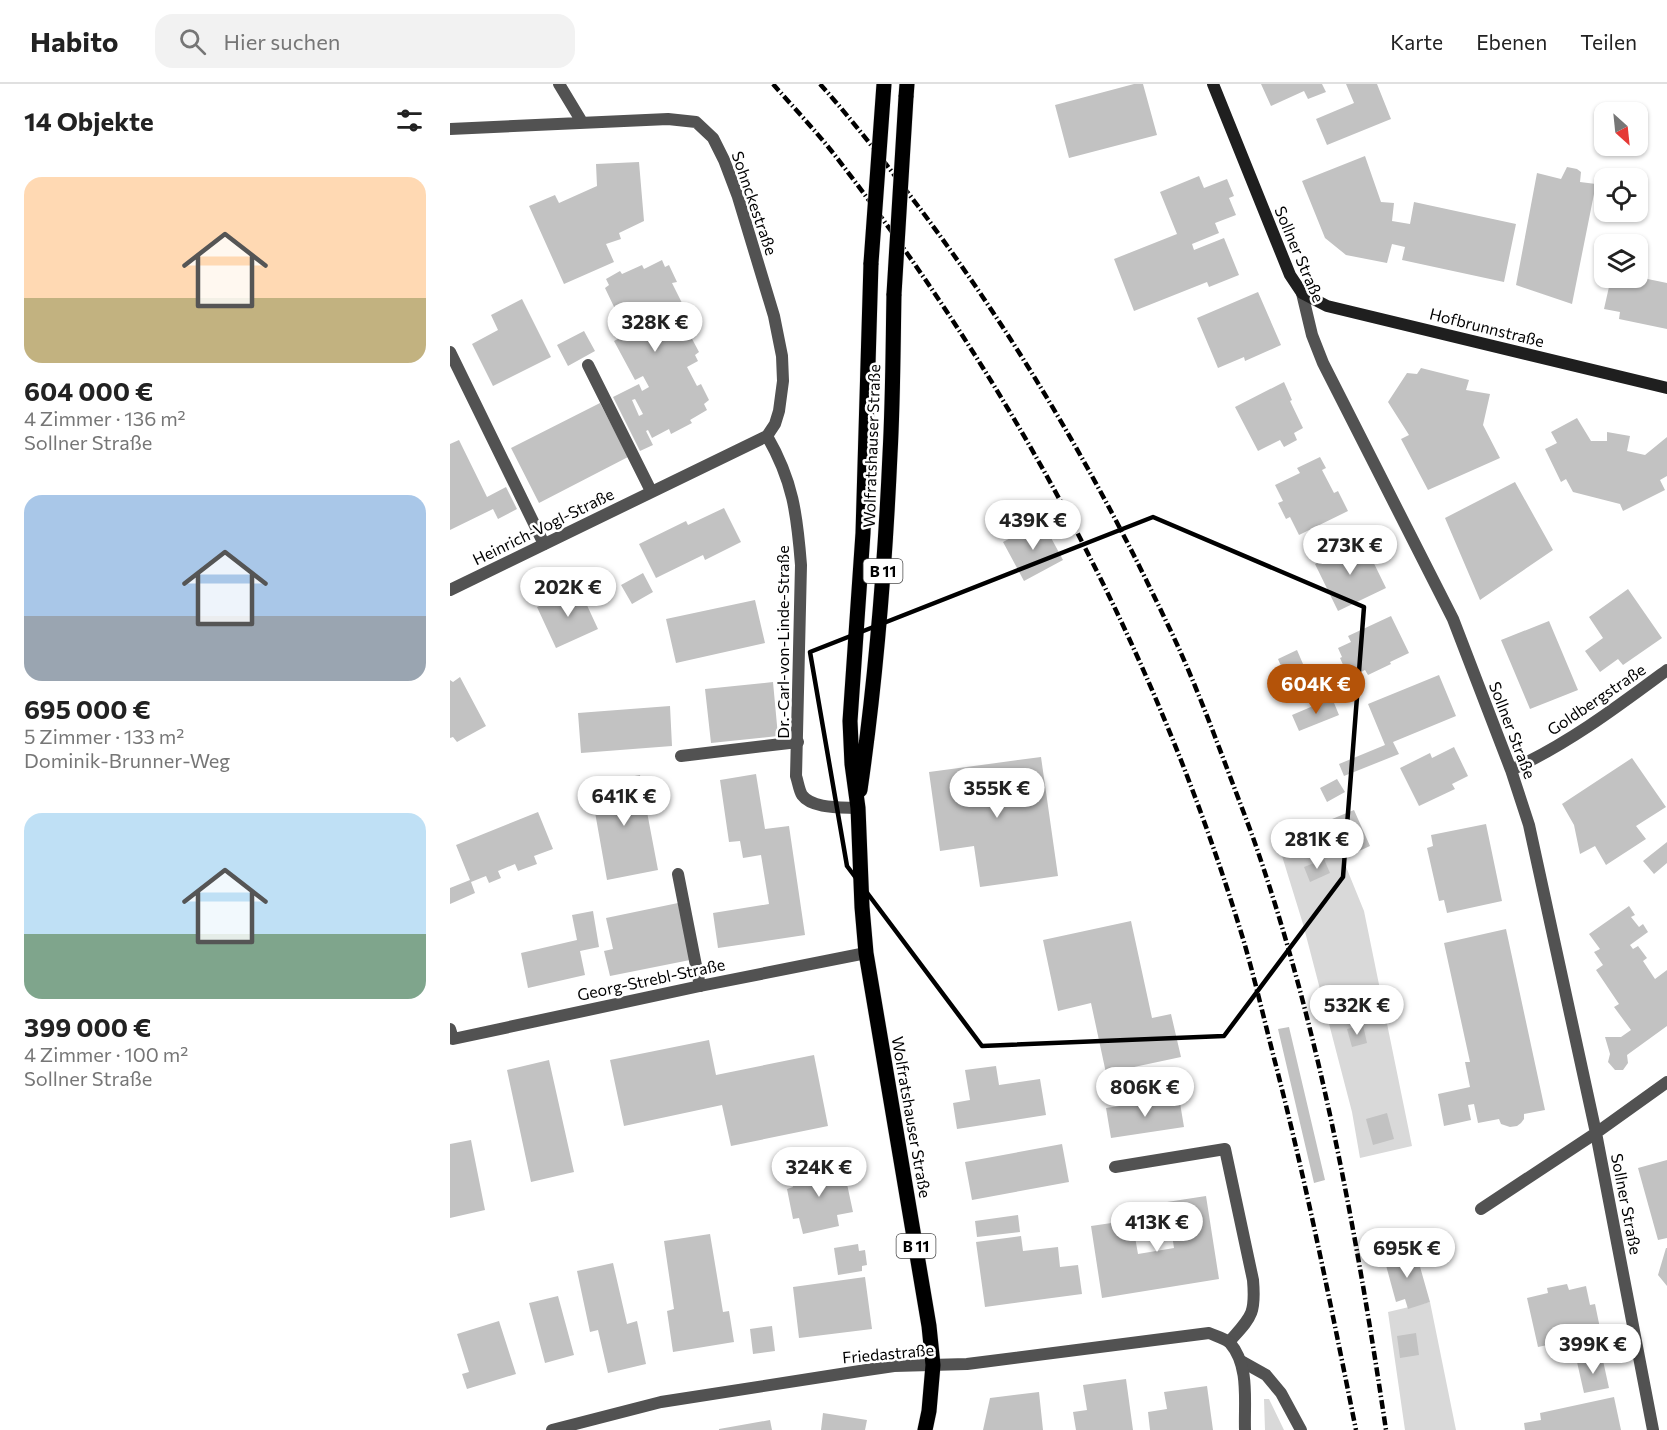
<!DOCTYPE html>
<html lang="de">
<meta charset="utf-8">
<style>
body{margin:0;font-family:Commissioner,sans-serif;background:#f2f2f2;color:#222;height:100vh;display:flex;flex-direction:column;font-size:22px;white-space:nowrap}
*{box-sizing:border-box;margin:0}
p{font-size:20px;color:#767676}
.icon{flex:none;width:33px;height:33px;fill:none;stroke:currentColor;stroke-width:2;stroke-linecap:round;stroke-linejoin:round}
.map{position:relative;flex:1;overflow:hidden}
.details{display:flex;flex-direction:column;background:#fff;width:450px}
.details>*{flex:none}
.needle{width:39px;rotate:153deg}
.tools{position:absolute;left:1144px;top:18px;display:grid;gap:12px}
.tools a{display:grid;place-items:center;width:54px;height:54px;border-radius:12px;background:#fff;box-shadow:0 2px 4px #0004;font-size:30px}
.price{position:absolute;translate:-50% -51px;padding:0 14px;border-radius:21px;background:#fff;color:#222;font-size:20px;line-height:39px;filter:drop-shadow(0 2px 3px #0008)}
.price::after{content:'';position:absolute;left:50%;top:36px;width:18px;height:14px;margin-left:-9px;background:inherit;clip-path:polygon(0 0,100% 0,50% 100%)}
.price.current{background:#b45309;color:#fff}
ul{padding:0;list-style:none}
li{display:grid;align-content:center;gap:12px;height:318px;padding:0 24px}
li span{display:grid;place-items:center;height:186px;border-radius:18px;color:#555}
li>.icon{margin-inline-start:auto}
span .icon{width:108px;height:108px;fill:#fffc;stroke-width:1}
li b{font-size:26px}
h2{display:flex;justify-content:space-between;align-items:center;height:72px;padding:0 24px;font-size:26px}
header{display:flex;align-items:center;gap:36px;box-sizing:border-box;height:84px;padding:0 30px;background:#fff;border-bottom:2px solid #e0e0e0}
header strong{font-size:28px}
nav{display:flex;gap:33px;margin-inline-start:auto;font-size:21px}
.search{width:420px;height:54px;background:#f2f2f2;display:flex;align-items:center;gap:15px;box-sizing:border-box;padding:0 21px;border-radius:18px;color:#767676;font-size:22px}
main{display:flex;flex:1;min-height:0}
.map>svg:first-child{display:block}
</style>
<header>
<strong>Habito</strong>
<div class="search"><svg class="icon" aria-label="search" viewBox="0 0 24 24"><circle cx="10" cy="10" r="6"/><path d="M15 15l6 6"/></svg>Hier suchen</div>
<nav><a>Karte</a><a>Ebenen</a><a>Teilen</a></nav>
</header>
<main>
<section class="details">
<h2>14 Objekte<svg class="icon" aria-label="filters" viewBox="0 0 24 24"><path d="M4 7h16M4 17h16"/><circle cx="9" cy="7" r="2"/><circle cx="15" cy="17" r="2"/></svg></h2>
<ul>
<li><span style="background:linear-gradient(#ffd9b3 65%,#c2b280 0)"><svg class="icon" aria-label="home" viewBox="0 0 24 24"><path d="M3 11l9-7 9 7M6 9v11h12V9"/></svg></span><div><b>604 000 €</b><p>4 Zimmer · 136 m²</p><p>Sollner Straße</p></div></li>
<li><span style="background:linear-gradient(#a9c7e8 65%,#9aa5b1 0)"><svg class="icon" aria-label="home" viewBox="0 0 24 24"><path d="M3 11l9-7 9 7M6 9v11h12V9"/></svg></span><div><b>695 000 €</b><p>5 Zimmer · 133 m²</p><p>Dominik-Brunner-Weg</p></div></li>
<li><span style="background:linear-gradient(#bfe0f5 65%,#7fa58c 0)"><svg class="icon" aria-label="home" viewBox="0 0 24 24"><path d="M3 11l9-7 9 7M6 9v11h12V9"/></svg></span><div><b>399 000 €</b><p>4 Zimmer · 100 m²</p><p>Sollner Straße</p></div></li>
</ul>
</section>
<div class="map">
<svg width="1217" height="1346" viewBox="0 0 1217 1346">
<rect width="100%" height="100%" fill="#fff"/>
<!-- green -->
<path fill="#d9d9d9" d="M890 768 914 827 962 1062 910 1074 902 1028 853 840 832 772Z
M980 1218 1006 1346H955L938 1228Z
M814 1315H819L834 1346H815Z"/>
<!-- building -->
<path fill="#c2c2c2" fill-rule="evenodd" d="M684 0H693L707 51 619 74 605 21Z
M811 0H872L876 8 858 15 854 7 821 22Z
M896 0H927L941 35 877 61 866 35 904 19Z
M915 72 931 118 944 119 942 137 960 140 964 118 1066 140 1054 198 952 176 955 163 942 160 937 179 896 171 875 154 852 97Z
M189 78 194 137 169 149 171 155 156 160 164 178 114 200 79 122 105 111 109 119 147 102 146 80Z
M1117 83 1127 85 1131 88 1130 98 1146 100 1122 220 1066 201 1087 89 1111 95Z
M749 92 754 104 777 95 784 112 779 114 786 131 765 139 769 149 742 160 744 166 774 154 789 191 759 203 757 198 684 227 664 175 727 150 710 108Z
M212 176 215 183 219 181 227 198 222 199 236 227 230 229 239 246 235 248 237 252 240 251 249 268 245 271 248 277 237 283 247 302 251 300 259 316 254 320 257 326 240 336 242 339 221 350 219 345 202 354 198 346 196 347 203 361 190 367 163 313 189 300 192 307 199 303 193 292 185 296 164 257 177 250 155 204 159 201 156 195 170 187 172 190 192 181 194 185ZM185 315 193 330 189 332 182 316Z
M1188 193 1217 199V245L1169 235 1170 228 1154 225 1161 194Z
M808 208 831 261 795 277 794 273 768 284 747 234Z
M72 215 101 273 43 302 22 260 48 246 41 231Z
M134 247 145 267 118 282 107 261Z
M971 284 1019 296 1016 306 1040 310 1033 341 1050 374 978 406 951 355 959 351 938 318 957 289 967 290Z
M834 298 842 316 840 317 853 344 844 349 847 356 834 363 830 356 808 367 785 323Z
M150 319 178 373 89 419 61 364Z
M1127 334 1141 357H1157V348L1180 352 1177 367 1195 371 1217 353V392L1210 396 1215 406 1173 427 1170 420 1123 408 1116 395 1111 398 1095 365 1107 359 1101 348Z
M9 356 37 413 56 403 67 425 48 435 43 425 0 446V360Z
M870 373 876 384 872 386 884 409 888 407 898 427 849 451 840 433 836 435 828 419 833 417 825 401 850 389 847 384Z
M1065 398 1103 466 1030 516 995 434Z
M274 424 291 458 255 476 253 471 206 494 189 460 236 437 238 441Z
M592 437 613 476 574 497 553 458Z
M913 457 936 504 888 527 865 480Z
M193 489 203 508 182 520 171 501Z
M129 504 148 545 106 564 87 523Z
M1178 505 1212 554 1173 581 1168 575 1150 588 1135 567 1153 554 1139 533Z
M305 516 315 559 226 579 216 535Z
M941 532 959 569 940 578 941 580 918 591 915 586 899 594 890 574 892 573 888 564 901 558 898 552Z
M1099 537 1128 606 1080 625 1051 556Z
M847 566 853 580 834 589 828 575Z
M989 591 1006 632 943 658 949 670 894 692 889 680 935 661 918 620Z
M10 593 36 642 7 658 3 653 0 654V596L3 598Z
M323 598 328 652 261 659 255 605Z
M882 614 889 631 849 647 842 631Z
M220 622 222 662 131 669 128 629Z
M1004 663 1018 692 1002 700 1005 705 969 722 950 684 980 669 982 674Z
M591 673 608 792 530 803 524 762 490 767 479 688Z
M1182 674 1216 723 1186 742 1196 755 1156 781 1145 762 1130 770 1124 741 1112 720Z
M306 690 315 745 339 742 355 851 268 864 263 829 319 820 311 771 293 774 290 757 279 758 270 696Z
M190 691 208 786 157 796 140 700Z
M887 695 895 708 877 718 870 704Z
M904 726 920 762 898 772 882 735Z
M88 728 103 765 84 772 87 780 68 787 65 780 48 787 51 794 39 799 36 792 21 798 25 809 0 820V804L20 796 6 761Z
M1036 740 1052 817 997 829 994 816 989 817 977 764 983 762 981 751Z
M1217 758V779L1204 790 1193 777Z
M874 775 880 789 860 798 854 783Z
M228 819 240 876 160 892 154 867 163 865 156 834Z
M1179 822 1185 831 1181 833 1189 843 1193 840 1198 848 1180 861 1183 865 1188 862 1197 874 1193 877 1205 895 1217 886V942L1177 971 1178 979 1173 986H1165L1158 978 1160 970 1155 953H1171L1181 946 1164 923 1169 920 1146 886 1153 881 1144 868 1150 865 1139 850Z
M143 827 149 863 130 867 135 891 78 904 71 869 127 856 122 831Z
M681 837 702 934 721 930 731 973 656 989 641 919 608 927 593 856Z
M1056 845 1095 1026 1074 1030V1035L1071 1039 1067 1042 1060 1043 1051 1040 1049 1035 1028 1039 1024 1020 1018 1021 1021 1036 994 1042 988 1010 1020 1003 1015 978H1020L994 859Z
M913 941 917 959 902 963 897 945Z
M839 943 875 1096 864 1099 828 945Z
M259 956 266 991 364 971 378 1042 281 1062 272 1021 174 1042 160 976Z
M99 976 124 1088 81 1098 57 986Z
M546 982 549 1001 590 995 596 1031 507 1045 503 1019 520 1016 515 986Z
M729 1013 734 1043 661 1054 656 1024Z
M937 1029 944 1055 923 1061 916 1035Z
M21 1056 35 1126 0 1134V1060Z
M612 1060 619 1098 522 1116 515 1078Z
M1217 1076V1154L1208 1156 1188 1084Z
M376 1081 378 1090 394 1086 403 1128 387 1131 389 1142 353 1150 349 1134 343 1135 337 1105 343 1103 339 1089Z
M756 1112 769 1195 652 1214 641 1142 682 1136 688 1170 724 1164 717 1118Z
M568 1131 570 1148 527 1153 525 1137Z
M260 1150 273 1228 279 1227 284 1258 223 1268 217 1227 224 1225 214 1157Z
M571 1152 573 1167 608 1163 610 1183 628 1181 632 1210 535 1223 526 1158Z
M408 1160 409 1167 415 1166 417 1181 412 1182V1187L388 1191 384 1164Z
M1216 1164H1217V1202L1208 1191Z
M965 1165 980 1218 958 1225 955 1215 946 1218 934 1174Z
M163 1179 177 1240 187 1237 196 1280 158 1289 148 1246 140 1248 127 1187Z
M415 1193 422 1245 349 1254 343 1203Z
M1117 1200 1119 1206 1136 1202 1140 1221 1145 1220 1151 1249 1129 1254 1130 1259 1117 1262 1116 1257 1088 1263 1077 1214 1098 1209 1097 1204Z
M108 1212 124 1271 95 1279 79 1219Z
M49 1237 66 1290 17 1305 12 1290 19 1288 7 1250Z
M322 1242 325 1267 303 1270 300 1245Z
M966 1249 969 1271 950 1274 947 1252Z
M1152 1272 1159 1304 1134 1309 1127 1278Z
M676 1295 683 1346H626L623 1328 637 1326 633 1301Z
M757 1302 763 1346H700L698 1328 717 1325 714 1308Z
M589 1308 593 1346H533L540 1314Z
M1164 1313 1171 1346H1075L1074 1339 1091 1336 1090 1329Z
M373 1329 417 1336 415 1346H371Z
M320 1336 322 1346H269V1345Z"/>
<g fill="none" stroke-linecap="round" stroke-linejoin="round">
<defs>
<path id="primary" d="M456 13 457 0
M421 179 413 449 400 637 402 680 408 724 412 823 416 869 479 1242 483 1281 479 1327 475 1346
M410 706C426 595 435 482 440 370 443 317 443 263 444 210"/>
</defs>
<!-- primary casing -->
<use href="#primary" stroke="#dbdbdb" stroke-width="16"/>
<!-- lane -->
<path stroke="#525252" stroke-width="12" d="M0 268 94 460
M138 281 201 407
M231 672 348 658
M228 790 250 902
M665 1083 775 1065 803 1196C806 1231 801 1233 779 1258
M791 1277 816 1291 831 1309 851 1346"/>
<!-- street -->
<path stroke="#525252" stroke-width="12" d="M109 0 132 38
M0 45 218 35 246 38 263 54 274 76 288 113 324 232 332 272 333 297 329 327 325 340 317 352
M852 209 862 251 873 279 1003 535 1061 686 1079 741 1146 1049 1203 1346
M317 352C343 397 347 430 351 481L346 692C348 698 349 706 352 711 362 725 392 723 408 724
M0 506 317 352
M1061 686C1118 660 1167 623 1217 586
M0 945 3 955 250 902 416 869
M1031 1125 1146 1049 1217 998
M102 1346 211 1318 410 1287 444 1282 517 1280 759 1249C765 1252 775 1254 780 1259 800 1282 794 1318 795 1346"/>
<!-- secondary -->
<path stroke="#1f1f1f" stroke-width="12" d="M763 0 840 191 852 209 877 222 1217 304"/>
<!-- primary -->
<use href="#primary" stroke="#000" stroke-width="15"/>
<!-- rail -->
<path stroke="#000" stroke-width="4.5" stroke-dasharray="9 3 1.5 3" stroke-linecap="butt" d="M323 0C344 24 367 48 387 74 570 312 707 570 794 858 805 896 814 935 824 974 856 1097 881 1222 906 1346
M370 0C405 39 436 80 468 122 565 251 647 391 716 537 741 588 761 642 781 695 790 719 799 742 807 765 871 951 907 1152 936 1346"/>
<defs>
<path id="primary-bridge" d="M421 179 434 0
M444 210 456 13"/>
</defs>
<!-- primary-bridge casing -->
<use href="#primary-bridge" stroke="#dbdbdb" stroke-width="16" stroke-linecap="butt"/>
<!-- primary-bridge -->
<use href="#primary-bridge" stroke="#000" stroke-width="15"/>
</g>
<!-- marked area -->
<path fill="none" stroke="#000" stroke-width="4.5" stroke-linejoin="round" d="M703 433 914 523 893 793 774 952 532 962 397 782 360 568Z"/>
<g text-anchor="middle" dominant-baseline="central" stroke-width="5" stroke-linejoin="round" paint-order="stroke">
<!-- shield labels -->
<g fill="#fff" stroke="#4c4c4c" stroke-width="1.5">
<rect x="413.5" y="475" width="39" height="24" rx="4.5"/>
<rect x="446.5" y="1150" width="39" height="24" rx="4.5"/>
</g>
<g font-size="15" font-weight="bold" fill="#000">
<text x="433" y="487">B 11</text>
<text x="466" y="1162">B 11</text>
</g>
<!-- street labels -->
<g font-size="16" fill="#000" stroke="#fff">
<text transform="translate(305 119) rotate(71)">Sohnckestraße</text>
<text transform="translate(850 170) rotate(67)">Sollner Straße</text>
<text transform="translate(1037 243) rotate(14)">Hofbrunnstraße</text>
<text transform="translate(421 362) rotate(-88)">Wolfratshauser Straße</text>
<text transform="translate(93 442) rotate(-26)">Heinrich-Vogl-Straße</text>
<text transform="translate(332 558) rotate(-90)">Dr.-Carl-von-Linde-Straße</text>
<text transform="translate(1146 615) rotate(-34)">Goldbergstraße</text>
<text transform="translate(1063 646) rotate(69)">Sollner Straße</text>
<text transform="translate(201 895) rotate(-12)">Georg-Strebl-Straße</text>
<text transform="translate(462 1033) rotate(80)">Wolfratshauser Straße</text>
<text transform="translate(1177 1120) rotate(79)">Sollner Straße</text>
<text transform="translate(438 1269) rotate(-5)">Friedastraße</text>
</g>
</g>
</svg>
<div class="tools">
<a><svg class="needle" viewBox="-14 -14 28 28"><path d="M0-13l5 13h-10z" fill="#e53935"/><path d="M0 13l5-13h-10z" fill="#767676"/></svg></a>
<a><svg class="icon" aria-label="locate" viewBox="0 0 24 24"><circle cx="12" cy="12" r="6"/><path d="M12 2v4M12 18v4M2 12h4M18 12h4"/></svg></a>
<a><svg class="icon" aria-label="layers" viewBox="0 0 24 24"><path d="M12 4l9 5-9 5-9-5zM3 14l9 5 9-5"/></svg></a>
</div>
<b class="price" style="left:205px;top:269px">328K €</b>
<b class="price" style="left:583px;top:467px">439K €</b>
<b class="price" style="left:900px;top:492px">273K €</b>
<b class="price" style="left:118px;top:534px">202K €</b>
<b class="price current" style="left:866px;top:631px">604K €</b>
<b class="price" style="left:547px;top:735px">355K €</b>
<b class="price" style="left:174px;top:743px">641K €</b>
<b class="price" style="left:867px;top:786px">281K €</b>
<b class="price" style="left:907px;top:952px">532K €</b>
<b class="price" style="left:695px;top:1034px">806K €</b>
<b class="price" style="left:369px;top:1114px">324K €</b>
<b class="price" style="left:707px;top:1169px">413K €</b>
<b class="price" style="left:957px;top:1195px">695K €</b>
<b class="price" style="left:1143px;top:1291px">399K €</b>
</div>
</main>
